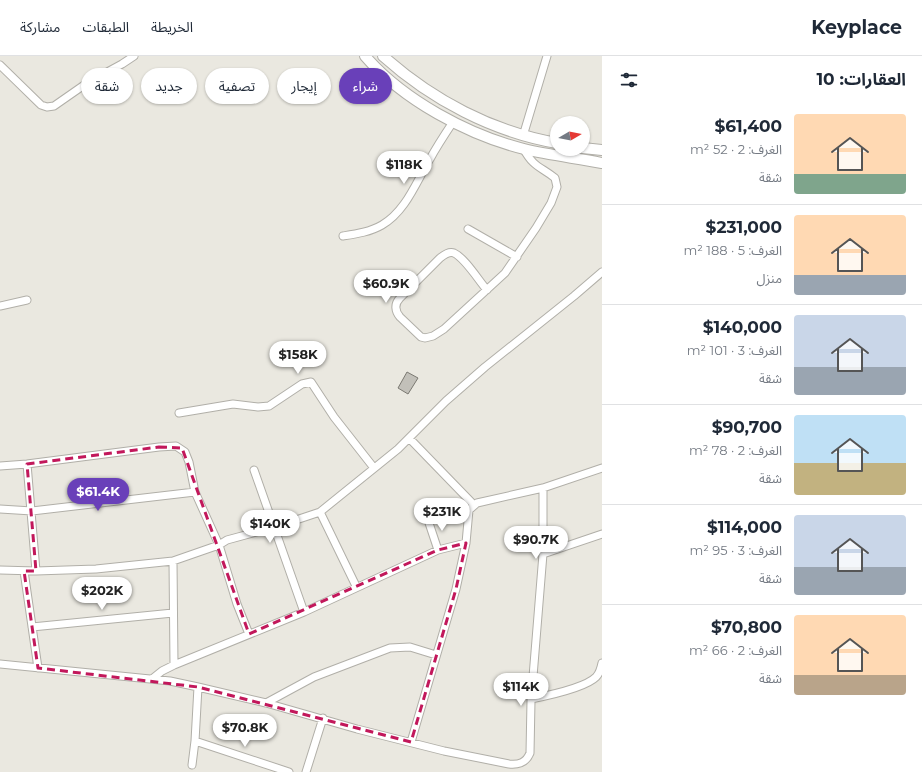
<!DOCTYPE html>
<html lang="ar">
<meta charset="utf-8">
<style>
body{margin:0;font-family:Montserrat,"Noto Sans Arabic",sans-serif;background:#f2f2f3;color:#1f2937;direction:rtl;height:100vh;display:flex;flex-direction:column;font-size:15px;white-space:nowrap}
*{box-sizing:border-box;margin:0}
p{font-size:13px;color:#747a83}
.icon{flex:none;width:22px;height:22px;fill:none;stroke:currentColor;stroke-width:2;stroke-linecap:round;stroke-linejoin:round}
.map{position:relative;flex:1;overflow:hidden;direction:ltr}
.side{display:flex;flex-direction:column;background:#fff;width:320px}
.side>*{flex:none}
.top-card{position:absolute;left:12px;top:12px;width:380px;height:36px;direction:rtl;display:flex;gap:8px}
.needle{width:26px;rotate:80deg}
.tools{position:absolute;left:550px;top:60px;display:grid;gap:8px}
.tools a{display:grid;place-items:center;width:40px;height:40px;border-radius:50%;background:#fff;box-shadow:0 1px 3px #0004;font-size:20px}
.price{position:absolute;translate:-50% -34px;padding:0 9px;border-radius:14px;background:#fff;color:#222;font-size:13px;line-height:26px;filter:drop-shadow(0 1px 2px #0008)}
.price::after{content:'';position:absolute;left:50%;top:24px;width:12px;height:9px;margin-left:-6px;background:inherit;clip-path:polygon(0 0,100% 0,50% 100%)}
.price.on{background:#6940b9;color:#fff}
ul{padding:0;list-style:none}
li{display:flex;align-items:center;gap:12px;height:100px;padding:0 16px}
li+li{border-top:1px solid #e0e1e3}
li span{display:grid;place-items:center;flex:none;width:112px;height:80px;border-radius:4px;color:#555}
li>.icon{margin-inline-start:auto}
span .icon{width:48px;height:48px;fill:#fffc;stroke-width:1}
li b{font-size:17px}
h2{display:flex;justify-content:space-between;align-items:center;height:48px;padding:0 16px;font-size:17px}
.pill{padding:0 14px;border-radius:18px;background:#fff;box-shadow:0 1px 3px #0004;font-size:14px;line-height:36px}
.pill.on{background:#6940b9;color:#fff}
header{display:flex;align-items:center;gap:24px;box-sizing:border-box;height:56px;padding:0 20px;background:#fff;border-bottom:1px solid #e0e1e3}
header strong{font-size:19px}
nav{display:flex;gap:22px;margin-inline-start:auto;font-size:14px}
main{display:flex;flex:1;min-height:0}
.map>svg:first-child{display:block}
</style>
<header>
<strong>Keyplace</strong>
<nav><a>الخريطة</a><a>الطبقات</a><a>مشاركة</a></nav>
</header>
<main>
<section class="side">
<h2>العقارات: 10<svg class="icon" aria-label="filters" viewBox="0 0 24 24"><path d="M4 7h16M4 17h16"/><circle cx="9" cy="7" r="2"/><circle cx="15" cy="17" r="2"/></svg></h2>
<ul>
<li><span style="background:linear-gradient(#ffd9b3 75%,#7fa58c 0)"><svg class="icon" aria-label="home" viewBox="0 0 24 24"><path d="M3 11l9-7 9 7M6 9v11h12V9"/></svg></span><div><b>$61,400</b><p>الغرف: 2 · 52 m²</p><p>شقة</p></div></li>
<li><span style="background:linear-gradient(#ffd9b3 75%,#9aa5b1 0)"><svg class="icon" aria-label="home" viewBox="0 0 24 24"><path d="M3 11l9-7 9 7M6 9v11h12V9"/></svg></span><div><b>$231,000</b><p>الغرف: 5 · 188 m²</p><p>منزل</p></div></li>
<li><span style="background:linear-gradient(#c9d6e8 65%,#9aa5b1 0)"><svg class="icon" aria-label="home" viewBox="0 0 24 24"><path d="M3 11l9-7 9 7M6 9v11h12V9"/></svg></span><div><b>$140,000</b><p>الغرف: 3 · 101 m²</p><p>شقة</p></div></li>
<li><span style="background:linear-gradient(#bfe0f5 60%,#c2b280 0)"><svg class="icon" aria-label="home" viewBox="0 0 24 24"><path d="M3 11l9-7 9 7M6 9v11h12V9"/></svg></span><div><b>$90,700</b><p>الغرف: 2 · 78 m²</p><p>شقة</p></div></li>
<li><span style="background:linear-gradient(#c9d6e8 65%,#9aa5b1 0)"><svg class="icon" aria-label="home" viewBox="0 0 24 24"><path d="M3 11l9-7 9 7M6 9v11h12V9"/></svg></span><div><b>$114,000</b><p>الغرف: 3 · 95 m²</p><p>شقة</p></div></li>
<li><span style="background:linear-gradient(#ffd9b3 75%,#b9a48a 0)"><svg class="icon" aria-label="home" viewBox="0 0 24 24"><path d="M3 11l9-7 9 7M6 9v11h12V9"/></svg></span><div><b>$70,800</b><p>الغرف: 2 · 66 m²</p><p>شقة</p></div></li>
</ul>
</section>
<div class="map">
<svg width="602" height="716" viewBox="0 0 602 716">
<rect width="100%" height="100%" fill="#eae8e0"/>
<!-- building -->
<path fill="#c2c0b9" stroke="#7b7972" d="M407 316 418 322 408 338 398 332Z"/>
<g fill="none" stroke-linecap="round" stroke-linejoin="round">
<defs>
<path id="minor" d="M0 9 41 49 47 51 54 50 87 27 122 8 134 0
M523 80 547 0
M468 173 517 201
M343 180C356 178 370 176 382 169 406 155 416 126 430 103 437 90 445 78 453 66
M487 234C479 225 465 202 454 197 449 195 444 199 440 202L400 242C394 248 395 255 400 261L421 281 425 282 433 280 444 273 505 217 536 172 551 147 557 131 555 122C540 110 534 112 523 92
M0 250 27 244
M179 357 233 348 258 351 269 350 302 328 311 326 334 361 374 412
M409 382 474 449
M27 408 36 515
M0 410 27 408 159 391 176 390 185 396 189 406 195 436 219 489 237 548 249 578
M254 414 304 556
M543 432V498L602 478
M0 453 32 455 195 436
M320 456 356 530
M428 464 438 494
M173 505 174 609
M0 514 36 515 96 513 173 505 219 489 227 484 275 471 320 456 398 393 446 345 485 311 574 240 602 216
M24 515 38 612
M32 571 173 557
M0 608 170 625 198 631 266 647 357 673 444 695 509 708C519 709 526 707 530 697L531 645 543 498
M152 623 162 615 174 609 304 556 438 494 466 487
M531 643C546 640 585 632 596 621 600 617 601 612 602 607
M266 647 314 621 390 592 410 591 436 599
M195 685 289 716
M411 686 456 533 466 487 469 454 477 447 543 432 602 412
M192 709 195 685 198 631
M306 716 323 662"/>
<path id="highway" d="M365 0C403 44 468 79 524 93 549 99 576 102 602 107
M383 0C432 44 493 76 557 87
M583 92 602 94"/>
</defs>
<!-- minor casing -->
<use href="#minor" stroke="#b1afa8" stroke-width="9"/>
<!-- highway casing -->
<use href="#highway" stroke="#b1afa8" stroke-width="12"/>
<!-- minor -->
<use href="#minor" stroke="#fff" stroke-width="7"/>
<!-- highway -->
<use href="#highway" stroke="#fff" stroke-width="10"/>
</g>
<!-- marked area -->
<path fill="none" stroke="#c2185b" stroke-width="3" stroke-dasharray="8 5" stroke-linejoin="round" d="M159 391 182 392 249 578 438 494 466 487 456 533 411 686 198 631 38 612 24 515H36L27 408Z"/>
</svg>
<div class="tools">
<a><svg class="needle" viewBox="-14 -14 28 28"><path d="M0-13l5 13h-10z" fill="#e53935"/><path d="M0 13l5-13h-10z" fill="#747a83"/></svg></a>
</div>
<b class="price" style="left:404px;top:129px">$118K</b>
<b class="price" style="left:386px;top:248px">$60.9K</b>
<b class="price" style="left:298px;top:319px">$158K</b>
<b class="price on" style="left:98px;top:456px">$61.4K</b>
<b class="price" style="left:442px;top:476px">$231K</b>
<b class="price" style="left:270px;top:488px">$140K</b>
<b class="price" style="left:536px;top:504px">$90.7K</b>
<b class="price" style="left:102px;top:555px">$202K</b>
<b class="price" style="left:521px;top:651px">$114K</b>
<b class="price" style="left:245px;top:692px">$70.8K</b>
<div class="top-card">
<a class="pill on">شراء</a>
<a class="pill">إيجار</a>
<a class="pill">تصفية</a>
<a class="pill">جديد</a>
<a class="pill">شقة</a>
</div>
</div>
</main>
